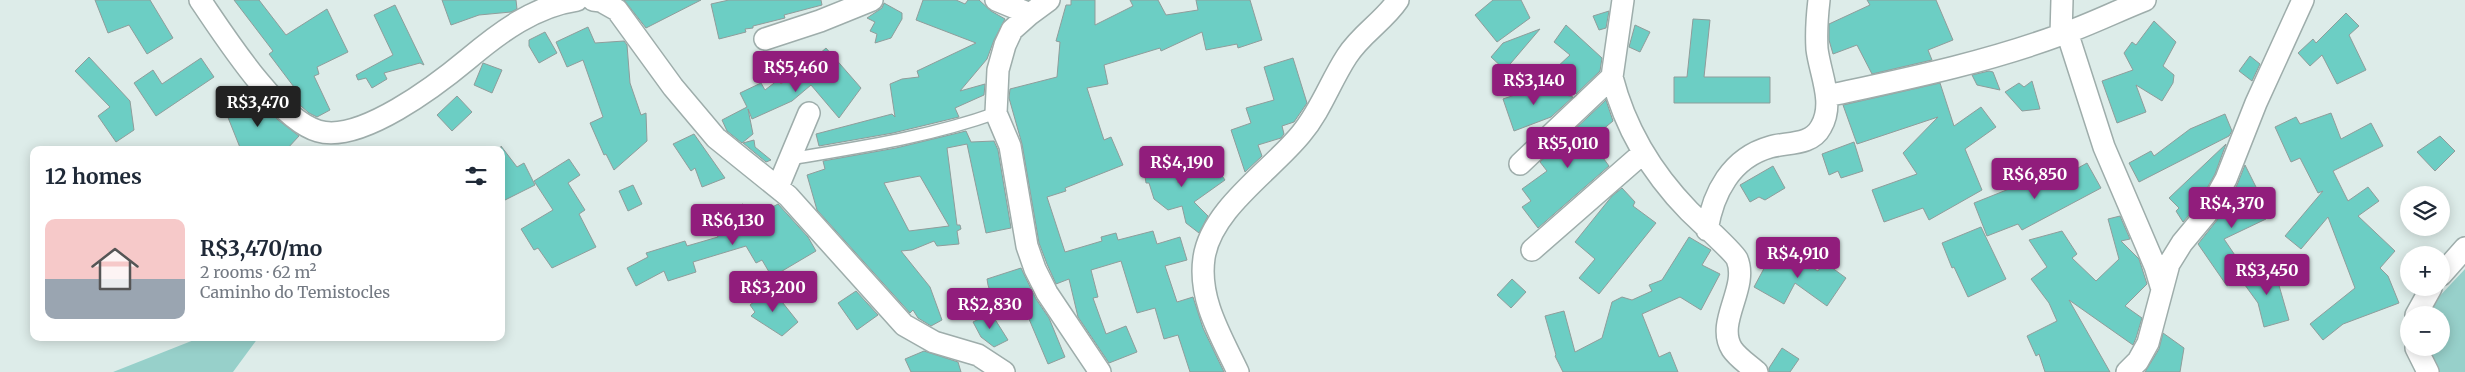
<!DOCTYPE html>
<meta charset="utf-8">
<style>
body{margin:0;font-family:Merriweather,serif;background:#f6f6f7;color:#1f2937;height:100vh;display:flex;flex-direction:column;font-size:19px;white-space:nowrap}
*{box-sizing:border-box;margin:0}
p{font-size:16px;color:#747a83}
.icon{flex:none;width:28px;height:28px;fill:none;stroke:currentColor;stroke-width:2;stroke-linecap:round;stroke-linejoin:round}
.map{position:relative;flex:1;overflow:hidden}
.panel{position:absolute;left:30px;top:146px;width:475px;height:195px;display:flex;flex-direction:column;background:#fff;border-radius:10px;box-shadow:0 2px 12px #0003}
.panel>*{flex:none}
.buttons{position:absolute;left:2400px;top:186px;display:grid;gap:10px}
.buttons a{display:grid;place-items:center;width:50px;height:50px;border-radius:50%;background:#fff;box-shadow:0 2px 12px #0003;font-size:25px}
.price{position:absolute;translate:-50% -42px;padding:0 11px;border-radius:5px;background:#911d7c;color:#fff;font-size:16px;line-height:32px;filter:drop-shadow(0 1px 2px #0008)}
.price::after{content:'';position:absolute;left:50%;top:30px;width:15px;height:11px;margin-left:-8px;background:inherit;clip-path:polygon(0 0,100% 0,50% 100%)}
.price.active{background:#222;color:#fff}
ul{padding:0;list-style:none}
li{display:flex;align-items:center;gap:15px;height:125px;padding:0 15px}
li span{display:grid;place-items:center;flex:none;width:140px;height:100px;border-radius:10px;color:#555}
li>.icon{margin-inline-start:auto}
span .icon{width:60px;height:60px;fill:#fffc;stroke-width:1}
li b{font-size:21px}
h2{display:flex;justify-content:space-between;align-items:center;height:60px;padding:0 15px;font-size:21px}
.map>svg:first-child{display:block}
</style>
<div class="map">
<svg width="2465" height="372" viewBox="0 0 2465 372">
<rect width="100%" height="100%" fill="#ddece9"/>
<!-- green -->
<path fill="#97d0ca" d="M2465 269V372H2427L2412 348H2441V315H2429L2436 300Z
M199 338H258L233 372H113Z"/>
<!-- building -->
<path fill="#6ccec4" stroke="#8f9d9b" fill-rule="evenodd" d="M95 0H150L173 38 147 54 129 25 108 33Z
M234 0H259L286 35 327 9 348 52 317 67 319 74 314 76 330 110 317 117 309 113 287 94 297 91 269 54 273 51Z
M442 0H516L517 9 511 12 479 15 451 25Z
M624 0H701L646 28Z
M729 0H821L822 5 784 15 785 18 753 26V28L745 29 746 32 719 39 711 4Z
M923 0H956L965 4 968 0H979L991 11 1005 19 994 40 987 59 960 91 985 84 984 95 955 108 959 117 893 133 819 146 816 134 892 114 895 117 890 84 902 79 919 77 917 71 976 43 916 20Z
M1071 0H1095V25L1133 6 1130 0H1158L1166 15 1198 10 1196 0H1250L1262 40 1238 48 1237 44 1206 50 1202 32 1161 51 1160 48 1104 65 1108 84 1087 88 1104 140 1111 137 1123 165 1065 188 1066 191 1047 197 1065 252 1102 241 1101 237 1116 233 1118 240 1153 231 1157 244 1180 237 1187 260 1165 266 1177 302 1193 297 1203 328 1224 372H1190L1178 335 1164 339 1155 308 1137 313 1121 261 1091 270 1098 297 1093 298 1106 334 1126 326 1137 352 1109 363 1078 317 1069 279 1056 284 1047 264 1039 243 1022 144 1009 98 1010 89 1057 77 1060 42 1056 41 1066 5H1071Z
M1493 0H1521L1530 18 1497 42 1475 15Z
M1867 0H1936L1953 40 1928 50 1932 60 1872 74 1857 45 1833 54 1829 40V24L1870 5Z
M884 3 902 13V19L891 38 875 43 877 34 870 31 875 22 867 18 882 8Z
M395 5 424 65 420 63 384 73 387 79 372 88 366 78 358 80 356 75 393 55 374 15Z
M1609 11 1606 28 1599 30 1593 16Z
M2346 13 2359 26 2349 35 2366 70 2337 84 2322 55 2310 66 2298 53 2313 39 2316 43Z
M1693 19 1710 20 1704 77H1770V103H1674V77H1687Z
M2154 21 2176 42 2163 66 2174 75 2173 83 2162 101 2136 85 2146 112 2117 123 2102 81 2133 70 2124 53 2132 42 2136 45Z
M1566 25 1602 58 1600 71 1576 94 1554 70 1570 55 1554 42Z
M1635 25 1650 32 1640 52 1629 47Z
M588 27 595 43 624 41 627 45 630 83 641 115 646 113 647 141 614 170 606 154 604 155 590 123 603 117 583 60 567 67 556 42Z
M1540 29 1505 70 1491 57 1503 43Z
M545 32 557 53 539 63 529 46V40Z
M826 48 861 88 839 118 811 85 792 101 752 119 748 109 753 134 742 143 727 131 722 120 747 107 740 93 761 83 765 90 778 80 781 84 792 75 793 77Z
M2250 56 2260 64 2252 81 2239 71Z
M89 57 130 101 134 130 116 142 98 116 110 107 75 71Z
M201 58 214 77 156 116 134 83 153 70 162 84Z
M1293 58 1307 103 1294 122 1282 126 1284 134 1281 138 1258 145 1262 156 1245 172 1231 130 1251 123 1246 108 1274 100 1264 67Z
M483 63 502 70 492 93 474 85Z
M1989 71 1993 72 2000 90 1977 85 1972 75Z
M2032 81 2040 109 2022 111 2005 92 2019 83 2024 87Z
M1940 83 1954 126 1981 107 1996 127 1965 149 1982 190 1929 220 1923 208 1884 222 1872 190 1917 174 1903 153 1938 117 1857 144 1843 105Z
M1538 87 1573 97 1551 117 1514 131 1503 99Z
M457 96 472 112 452 131 437 115Z
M246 97 250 108 262 104 278 120 299 136 286 150H241L223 105Z
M1606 100 1613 121 1590 140 1609 166 1538 228 1522 207 1531 201 1522 189 1547 171 1540 162Z
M2331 113 2341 139 2371 123 2383 146 2333 171 2348 201 2368 187 2379 201 2358 216 2395 251 2380 268 2388 276 2399 303 2343 324 2323 340 2310 324 2355 288 2328 217 2301 249 2285 236 2323 191 2318 193 2300 158 2291 162 2275 127 2296 117 2300 124Z
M2225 114 2232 131 2229 136 2139 182 2129 163 2151 151 2154 156 2190 129Z
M966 131 971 142 994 141 998 150 1011 228 986 233 967 144 947 148 957 225H960L961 229 957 231 959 244 937 246 934 241 912 250 901 251 930 287 942 320 931 326 918 318 913 310 910 313 817 210 807 175 825 169 823 161 896 148ZM920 176 949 226 909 231 884 183Z
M694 134 725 178 702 187 695 168 691 171 673 144Z
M2440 136 2455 151 2435 171 2417 152Z
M754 140 755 147 771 160 766 162 743 143Z
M1854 142 1863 171 1841 178 1838 171 1829 175 1822 154Z
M2226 144 2215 174 2197 206 2183 222 2176 211 2179 208 2169 198Z
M501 146 517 167 524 163 535 185 501 202Z
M1173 158 1178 183 1211 160 1225 180 1194 202 1208 216 1199 233 1186 223 1182 206 1168 210 1154 199 1149 183H1146L1143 163Z
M569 159 580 175 568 183 585 210 579 214 596 247 552 268 538 248 534 250 521 229 553 210 534 181Z
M2087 163 2101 188 2022 230 2018 224 1987 236 1974 203 2024 183 2036 174 2041 183 2059 175 2060 178Z
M2245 165 2257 189 2253 191 2266 219 2224 239 2247 273 2227 286 2198 244 2218 219 2237 185Z
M1773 166 1785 188 1765 200 1759 197 1750 202 1740 185Z
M633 185 642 204 628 211 619 191Z
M1622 188 1635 202 1633 206 1656 223 1599 294 1579 278 1595 259 1575 242 1612 196Z
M743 204 758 225 771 217 767 210 778 204 808 237 816 251 772 277 762 260 756 263 746 246 693 262 696 272 668 281 664 271 636 286 627 268 648 257 646 253 685 241 687 246 718 237 716 232 725 230 714 214Z
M2120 216 2130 239 2121 241 2139 259 2147 284 2125 306 2142 318 2136 338 2133 345 2069 300 2110 372H2045L2039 354 2036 356 2027 336 2057 321 2049 303 2031 279 2047 267 2029 240 2062 231 2077 254 2072 258 2096 281 2119 259 2108 219Z
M1981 227 2006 279 1968 297 1954 267 1952 268 1942 243Z
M1689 237 1711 250 1702 265 1720 274 1701 310 1680 297 1642 314 1659 357 1670 352 1678 372H1563L1555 356 1556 355 1545 316 1564 311 1575 352 1602 338 1612 302 1622 297 1632 300 1652 291 1649 285 1662 280Z
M1775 248 1818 271 1824 262 1846 278 1827 306 1795 283 1784 304 1754 287Z
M2265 263 2278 282 2289 320 2264 327 2258 303 2242 281Z
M1021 268 1036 299 1049 318 1065 357 1048 364 1021 300 995 307 988 285 987 279Z
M1512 279 1526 292 1511 308 1497 295Z
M771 288 798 322 782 336 751 316 755 312 750 305Z
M856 291 878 315 857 330 838 303Z
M991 313 1008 340 994 347 981 337 973 322Z
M2163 333 2184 348 2180 372H2145L2159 349Z
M1782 348 1799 359 1790 372H1769V368Z
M924 351 958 362 961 372H911L905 359Z"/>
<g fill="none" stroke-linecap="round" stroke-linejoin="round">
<defs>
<path id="service" d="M790 159C860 147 929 137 996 113"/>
<path id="minor" d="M200 0C224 35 277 119 318 131 360 144 438 84 468 59 500 32 535 6 577 0
M593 0 601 1 617 10 673 87 716 138 788 196 904 325 934 342 978 355 1004 372
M996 0 1030 14 1049 0
M1030 14 1012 30 1005 45 998 70 996 113 1010 146 1027 246 1035 269 1047 293 1100 372
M2067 32 2104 147 2155 266 2161 286
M2061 35 2062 0
M765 39 820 21 872 0
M1612 77C1625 128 1652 173 1689 211 1698 220 1733 251 1737 259 1749 288 1715 322 1732 349 1738 358 1749 365 1757 372
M1827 96C1905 79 1984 63 2060 35 2089 25 2117 11 2145 0
M1520 164 1612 77 1623 0
M778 187 809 113
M1707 230C1713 193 1731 158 1770 147 1787 142 1811 146 1821 127 1835 103 1820 74 1817 49 1816 33 1817 17 1819 0
M1532 250 1643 153
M2441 275 2465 248
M2416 315 2431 288
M2416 348 2428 372
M1238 372C1221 336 1198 299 1204 258 1211 209 1271 171 1301 134 1321 110 1330 82 1347 56 1361 34 1384 21 1398 0
M2127 372 2138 361 2148 343 2169 264 2182 243 2207 213 2226 179 2256 103 2303 0"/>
</defs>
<!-- service casing -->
<use href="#service" stroke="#9eadab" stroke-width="14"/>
<!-- minor casing -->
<use href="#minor" stroke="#9eadab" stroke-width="24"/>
<!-- service -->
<use href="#service" stroke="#fff" stroke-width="11"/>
<!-- minor -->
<use href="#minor" stroke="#fff" stroke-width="21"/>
</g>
</svg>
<div class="buttons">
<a><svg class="icon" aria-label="layers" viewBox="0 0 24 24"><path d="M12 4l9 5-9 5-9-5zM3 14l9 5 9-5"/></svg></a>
<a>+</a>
<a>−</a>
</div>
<b class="price" style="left:796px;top:93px">R$5,460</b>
<b class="price" style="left:1534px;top:106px">R$3,140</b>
<b class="price active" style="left:258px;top:128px">R$3,470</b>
<b class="price" style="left:1568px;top:169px">R$5,010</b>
<b class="price" style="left:1182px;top:188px">R$4,190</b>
<b class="price" style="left:2035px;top:200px">R$6,850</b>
<b class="price" style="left:2232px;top:229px">R$4,370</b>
<b class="price" style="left:733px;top:246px">R$6,130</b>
<b class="price" style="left:1798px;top:279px">R$4,910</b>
<b class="price" style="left:2267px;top:296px">R$3,450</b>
<b class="price" style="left:773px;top:313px">R$3,200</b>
<b class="price" style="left:990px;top:330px">R$2,830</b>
<section class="panel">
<h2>12 homes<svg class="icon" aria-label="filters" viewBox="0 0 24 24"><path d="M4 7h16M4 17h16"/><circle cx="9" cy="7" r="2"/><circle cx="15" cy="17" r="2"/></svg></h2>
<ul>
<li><span style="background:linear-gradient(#f6c9c9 60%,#9aa5b1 0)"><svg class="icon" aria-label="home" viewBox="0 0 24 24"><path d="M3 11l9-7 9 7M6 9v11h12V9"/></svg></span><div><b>R$3,470/mo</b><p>2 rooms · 62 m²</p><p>Caminho do Temistocles</p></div></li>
</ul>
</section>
</div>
